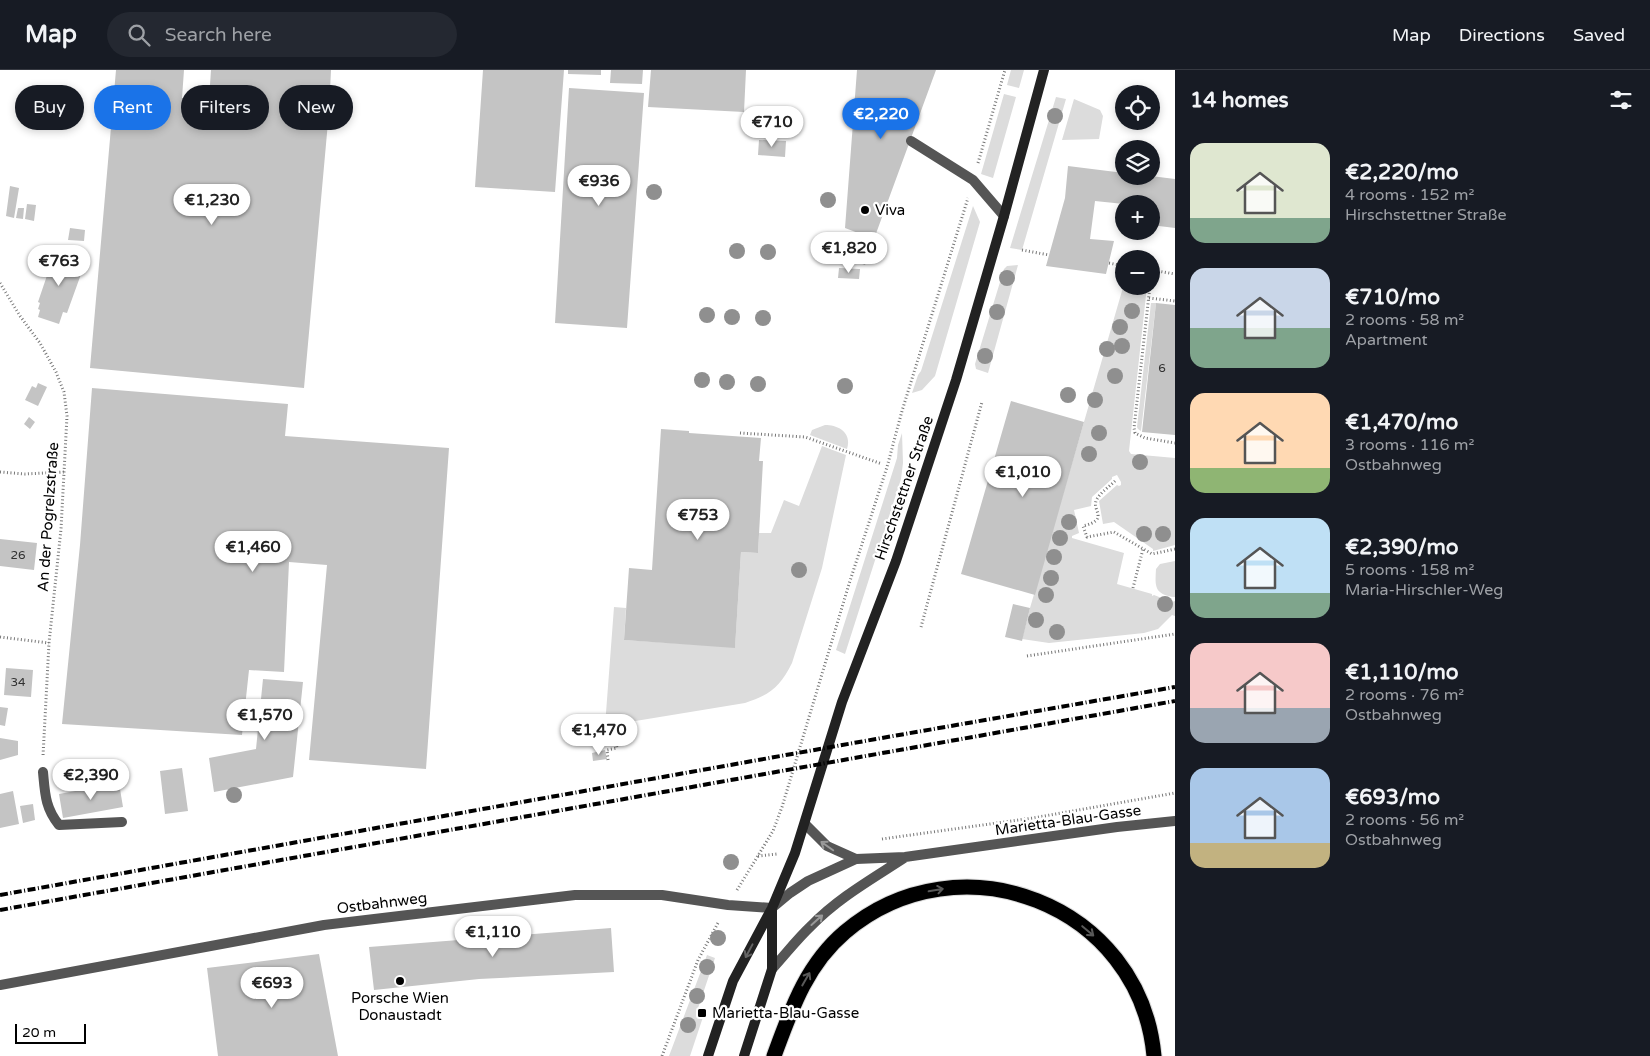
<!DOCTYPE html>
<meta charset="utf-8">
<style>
body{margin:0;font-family:"Varela Round",sans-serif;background:#242831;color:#f1f3f6;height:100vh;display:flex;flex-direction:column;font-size:19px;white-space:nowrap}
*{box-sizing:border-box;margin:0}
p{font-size:16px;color:#9ea1a6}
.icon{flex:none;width:28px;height:28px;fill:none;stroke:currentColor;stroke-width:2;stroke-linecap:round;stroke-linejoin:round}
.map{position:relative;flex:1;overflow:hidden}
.details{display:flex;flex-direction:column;background:#171b24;width:475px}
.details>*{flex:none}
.banner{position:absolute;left:15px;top:15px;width:475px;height:45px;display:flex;gap:10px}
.buttons{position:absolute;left:1115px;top:15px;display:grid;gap:10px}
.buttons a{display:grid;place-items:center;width:45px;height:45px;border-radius:50%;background:#171b24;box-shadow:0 2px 8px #0003;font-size:25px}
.scale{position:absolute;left:15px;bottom:12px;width:71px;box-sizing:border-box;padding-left:5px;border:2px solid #000;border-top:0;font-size:14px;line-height:18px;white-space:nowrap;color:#000;-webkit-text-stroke:4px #fff;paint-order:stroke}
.price{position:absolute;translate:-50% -42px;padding:0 11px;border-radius:18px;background:#fff;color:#222;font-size:16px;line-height:32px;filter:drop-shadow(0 1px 2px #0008)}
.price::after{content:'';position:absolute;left:50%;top:30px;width:15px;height:11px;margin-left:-8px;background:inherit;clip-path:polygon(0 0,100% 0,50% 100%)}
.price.current{background:#1a73e8;color:#fff}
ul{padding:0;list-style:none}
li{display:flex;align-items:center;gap:15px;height:125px;padding:0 15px}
li span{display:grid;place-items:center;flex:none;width:140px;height:100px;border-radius:15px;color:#555}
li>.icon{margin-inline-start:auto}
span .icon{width:60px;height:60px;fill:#fffc;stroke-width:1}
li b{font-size:21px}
h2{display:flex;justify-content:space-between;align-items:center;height:60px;padding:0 15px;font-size:21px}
.chip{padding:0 18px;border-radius:22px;background:#171b24;box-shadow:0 2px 8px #0003;font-size:18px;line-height:45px}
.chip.current{background:#1a73e8;color:#fff}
header{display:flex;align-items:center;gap:30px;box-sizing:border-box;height:70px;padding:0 25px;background:#171b24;border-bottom:1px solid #363941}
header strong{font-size:24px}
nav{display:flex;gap:28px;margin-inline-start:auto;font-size:18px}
.search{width:350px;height:45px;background:#242831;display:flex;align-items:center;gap:12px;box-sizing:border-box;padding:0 18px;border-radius:28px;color:#9ea1a6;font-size:19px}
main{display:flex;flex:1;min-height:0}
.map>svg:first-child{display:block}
</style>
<header>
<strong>Map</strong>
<div class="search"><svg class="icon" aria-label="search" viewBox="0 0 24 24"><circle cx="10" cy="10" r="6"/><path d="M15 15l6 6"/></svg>Search here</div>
<nav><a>Map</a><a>Directions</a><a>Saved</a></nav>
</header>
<main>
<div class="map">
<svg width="1175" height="986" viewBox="0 0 1175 986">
<rect width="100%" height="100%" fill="#fff"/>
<!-- green -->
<path fill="#dcdcdc" d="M1011 0H1024L1019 18 1007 15Z
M1004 24 1016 27 993 108 981 104Z
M1056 27 1066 29 1022 180 1010 178Z
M1074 29 1100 40 1103 46 1099 69 1062 70Z
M973 136 980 152 935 306 922 320 912 323 918 305 921 301Z
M1018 195 988 303 976 299 975 294 1004 199 1007 196Z
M1124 214V216H1147L1129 381 1131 384 1175 388V475L1153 481V479L1114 452 1103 454 1099 431 1117 415 1119 416 1121 415V412L1117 405 1112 407V409L1092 427 1091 436 1074 440 1079 463 1072 466V468L1124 483 1117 514 1152 524V526L1154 525 1172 532 1175 531V546L1172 545 1158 559 1144 563 1049 573 1022 569 1030 538Z
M1151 233H1156L1141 361 1138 359 1137 357Z
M825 355C839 355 852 363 847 379L810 365 812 360Z
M902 363 903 393 901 409 845 584 836 580 897 388 898 375Z
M822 376 846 385 822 498 792 593C780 617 770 625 745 633L605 656 614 537 626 538 624 570 735 577 741 482 758 483 759 463H771L784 430 799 436Z
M1175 491V527H1174C1154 524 1155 516 1156 499L1160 494Z
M707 885 715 888 696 944 703 947 690 986H669Z"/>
<!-- building -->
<path fill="#c4c4c4" d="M116 0H184L182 28 209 30 211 0H331L329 41 304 318 90 298Z
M483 0H564L555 122 475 117Z
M568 0H601V5L568 4Z
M611 0H643L642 14 610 13Z
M651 0H746L744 42 648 37Z
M857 0H936L874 169 845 158Z
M569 18 644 23 627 258 555 253Z
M759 70 786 71 785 87 758 85Z
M1068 96 1124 103V106H1151L1175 109V158L1151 155V134H1124L1095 131 1090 169 1114 171 1106 204 1046 196 1065 128Z
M10 116 19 118 14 148 6 146Z
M27 134 36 135 34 151 25 149Z
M18 138H24L23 149 16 148Z
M70 158 85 160 84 171 68 170Z
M853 169 873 177 865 195 846 188Z
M55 182 85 193 67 243 63 242 59 254 38 247 40 240 38 239 40 233 38 232Z
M839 198 860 199 859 209 838 208Z
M1156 233 1175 235V365L1142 362Z
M38 313 47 317 38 336 25 330 32 316 36 318Z
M92 318 288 334 285 366 449 378 426 699 309 690 327 495 289 492 284 602 249 600 242 665 62 654 80 475Z
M1011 331 1084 352 1035 525 961 504Z
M29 347 35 352 30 359 24 354Z
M661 359 689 361V363L761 368 759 391H763L758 483 741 482 735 578 624 570 629 498 652 500Z
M0 469 37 473 34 500 0 496Z
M1013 534 1030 538 1022 571 1005 567Z
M6 598 33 600 31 627 4 625Z
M263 609 303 612 293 707 214 722 209 688 256 679Z
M0 637 8 638 5 656 0 655Z
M0 668 18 671V685L0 690Z
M605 680 607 689 593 691 592 683Z
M182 698 188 741 165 744 160 701Z
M119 713 123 737 63 748 59 724Z
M13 721 19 754 0 758V724Z
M33 734 35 750 23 753 20 736Z
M611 858 614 902 479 909 374 920 369 877Z
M319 884 338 986H218L207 898Z"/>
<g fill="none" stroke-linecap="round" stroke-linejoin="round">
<defs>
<path id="highway" d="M774 986C791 940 806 895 845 862 959 765 1140 834 1154 986"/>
</defs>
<!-- highway casing -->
<use href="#highway" stroke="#dbdbdb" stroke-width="17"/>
<!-- path -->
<path stroke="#777" stroke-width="3" stroke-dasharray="1 2.5" stroke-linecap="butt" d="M978 93 1005 0
M1022 180 1049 185
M1109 193 1124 196
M1151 200 1175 204
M1151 209 1152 200
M0 213 20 246 40 273 56 302 64 322 67 346 61 459 49 573 43 686
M1150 216 1134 358 1135 363 1145 368 1175 373
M1149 228 1175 231
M740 363 805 367 882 394
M0 402 25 404 64 402
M1115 411C1109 417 1101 422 1097 429 1090 440 1111 449 1083 456L1087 467 1114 462 1152 484 1175 479
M1133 518 1143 479
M921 557 982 332
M0 567 49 573
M1027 586 1175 564
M608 690 607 680 617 678 613 661
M882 769 1033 748 1175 723
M758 786 777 784
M737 820 773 761 782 737 849 514 887 397 902 341 968 128
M662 986 698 890 719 851"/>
<!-- lane -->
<path stroke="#555" stroke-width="10" d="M911 71 973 110 1004 146
M772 838 790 823 808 811 856 789"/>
<!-- street -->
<path stroke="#555" stroke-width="10" d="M43 702C45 723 45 738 59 755L122 752
M805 754 827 776 856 789 905 787 1117 757 1175 751
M772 899C785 885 797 869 811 856 838 828 872 809 904 788
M0 915 324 855 575 825H662L728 835 772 838"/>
<!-- secondary -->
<path stroke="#222" stroke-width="10" d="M708 986 733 911 772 838 795 783 842 632 896 491 956 310 1004 146 1044 0
M744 986 772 899V839"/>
<!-- highway -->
<use href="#highway" stroke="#000" stroke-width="15"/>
<!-- rail -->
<path stroke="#000" stroke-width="4" stroke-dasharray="8 2.5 1 2.5" stroke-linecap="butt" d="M0 825 876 669 1175 617
M0 840 1175 631"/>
</g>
<!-- trees -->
<g fill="#8f8f8f">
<circle cx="1055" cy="46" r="8"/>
<circle cx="654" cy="122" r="8"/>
<circle cx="828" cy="130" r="8"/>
<circle cx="737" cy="181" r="8"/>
<circle cx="768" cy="182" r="8"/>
<circle cx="1007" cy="208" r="8"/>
<circle cx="1132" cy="241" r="8"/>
<circle cx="997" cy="242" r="8"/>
<circle cx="707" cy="245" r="8"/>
<circle cx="732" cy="247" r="8"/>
<circle cx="763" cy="248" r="8"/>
<circle cx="1120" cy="257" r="8"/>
<circle cx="1122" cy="276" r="8"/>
<circle cx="1107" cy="279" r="8"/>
<circle cx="985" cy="286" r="8"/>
<circle cx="1115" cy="306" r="8"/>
<circle cx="702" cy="310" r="8"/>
<circle cx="727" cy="312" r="8"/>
<circle cx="758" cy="314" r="8"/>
<circle cx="845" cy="316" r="8"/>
<circle cx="1068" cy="325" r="8"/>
<circle cx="1095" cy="330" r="8"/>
<circle cx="1099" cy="363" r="8"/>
<circle cx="1089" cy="384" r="8"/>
<circle cx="1140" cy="392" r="8"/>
<circle cx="1069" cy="452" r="8"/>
<circle cx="1144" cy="464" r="8"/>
<circle cx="1163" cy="464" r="8"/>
<circle cx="1060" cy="468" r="8"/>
<circle cx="1054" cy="487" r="8"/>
<circle cx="799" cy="500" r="8"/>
<circle cx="1051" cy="508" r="8"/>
<circle cx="1046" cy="525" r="8"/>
<circle cx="1165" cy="534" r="8"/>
<circle cx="1036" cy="550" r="8"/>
<circle cx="1057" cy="562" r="8"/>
<circle cx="234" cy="725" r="8"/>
<circle cx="731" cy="792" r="8"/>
<circle cx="718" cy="868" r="8"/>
<circle cx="707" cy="897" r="8"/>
<circle cx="697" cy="926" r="8"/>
<circle cx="688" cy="955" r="8"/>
</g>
<!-- one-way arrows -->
<defs><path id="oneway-shaft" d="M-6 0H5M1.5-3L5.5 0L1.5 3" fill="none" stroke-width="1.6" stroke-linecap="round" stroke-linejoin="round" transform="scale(1.25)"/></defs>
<g stroke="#999">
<use href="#oneway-shaft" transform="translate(827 776) rotate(-145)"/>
<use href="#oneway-shaft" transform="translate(817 850) rotate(-42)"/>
</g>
<g stroke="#595959">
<use href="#oneway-shaft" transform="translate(936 820) rotate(-10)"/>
<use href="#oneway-shaft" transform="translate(1088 861) rotate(40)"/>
<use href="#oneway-shaft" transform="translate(806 909) rotate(-60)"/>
</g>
<use stroke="#646464" href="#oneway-shaft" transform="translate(749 881) rotate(118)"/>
<!-- markers -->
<g fill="#000" stroke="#fff" stroke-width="2">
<circle cx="865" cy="140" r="5"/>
<circle cx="400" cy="911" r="5"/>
<rect x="697" y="938" width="10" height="10" rx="2.5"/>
</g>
<g text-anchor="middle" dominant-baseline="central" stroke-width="4.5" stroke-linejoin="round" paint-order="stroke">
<!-- number labels -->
<g font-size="12" fill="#313131">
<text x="1162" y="298">6</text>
<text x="18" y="485">26</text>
<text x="18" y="612">34</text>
</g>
<!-- poi labels -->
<g font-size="15" fill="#000" stroke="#fff" text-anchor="start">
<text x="875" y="140">Viva</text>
<text x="400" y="928" text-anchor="middle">Porsche Wien<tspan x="400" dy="17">Donaustadt</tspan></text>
<text x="712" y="943">Marietta-Blau-Gasse</text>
</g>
<!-- street labels -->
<g font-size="15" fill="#000" stroke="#fff">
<text transform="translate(904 418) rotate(-71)">Hirschstettner Straße</text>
<text transform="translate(48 447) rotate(-86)">An der Pogrelzstraße</text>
<text transform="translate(1068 750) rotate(-8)">Marietta-Blau-Gasse</text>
<text transform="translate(382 833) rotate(-7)">Ostbahnweg</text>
</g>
</g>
</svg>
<div class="buttons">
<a><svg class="icon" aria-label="locate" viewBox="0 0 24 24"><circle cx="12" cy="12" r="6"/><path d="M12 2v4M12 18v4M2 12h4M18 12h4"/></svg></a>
<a><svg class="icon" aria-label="layers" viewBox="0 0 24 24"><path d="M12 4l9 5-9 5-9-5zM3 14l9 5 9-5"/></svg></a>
<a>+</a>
<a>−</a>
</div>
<div class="scale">20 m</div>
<b class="price current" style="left:881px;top:70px">€2,220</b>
<b class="price" style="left:772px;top:78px">€710</b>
<b class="price" style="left:599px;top:137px">€936</b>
<b class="price" style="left:212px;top:156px">€1,230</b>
<b class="price" style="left:849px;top:204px">€1,820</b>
<b class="price" style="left:59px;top:217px">€763</b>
<b class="price" style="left:1023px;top:428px">€1,010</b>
<b class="price" style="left:698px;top:471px">€753</b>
<b class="price" style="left:253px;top:503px">€1,460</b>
<b class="price" style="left:265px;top:671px">€1,570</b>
<b class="price" style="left:599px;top:686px">€1,470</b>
<b class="price" style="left:91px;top:731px">€2,390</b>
<b class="price" style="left:493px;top:888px">€1,110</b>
<b class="price" style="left:272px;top:939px">€693</b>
<div class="banner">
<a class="chip">Buy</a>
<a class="chip current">Rent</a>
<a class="chip">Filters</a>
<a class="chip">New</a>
</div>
</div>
<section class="details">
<h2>14 homes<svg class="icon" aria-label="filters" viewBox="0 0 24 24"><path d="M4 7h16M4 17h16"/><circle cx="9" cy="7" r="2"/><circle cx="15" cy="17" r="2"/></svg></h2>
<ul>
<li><span style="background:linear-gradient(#dfe7d0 75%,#7fa58c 0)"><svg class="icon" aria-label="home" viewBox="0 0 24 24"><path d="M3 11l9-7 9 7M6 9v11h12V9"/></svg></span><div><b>€2,220/mo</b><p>4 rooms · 152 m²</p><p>Hirschstettner Straße</p></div></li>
<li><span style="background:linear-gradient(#c9d6e8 60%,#7fa58c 0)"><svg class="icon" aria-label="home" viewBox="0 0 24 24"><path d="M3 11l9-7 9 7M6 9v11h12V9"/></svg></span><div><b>€710/mo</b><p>2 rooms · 58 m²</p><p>Apartment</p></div></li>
<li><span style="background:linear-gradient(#ffd9b3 75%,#8fb573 0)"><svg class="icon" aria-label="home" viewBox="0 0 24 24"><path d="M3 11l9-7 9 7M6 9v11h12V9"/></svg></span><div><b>€1,470/mo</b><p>3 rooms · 116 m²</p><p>Ostbahnweg</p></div></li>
<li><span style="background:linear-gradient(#bfe0f5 75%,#7fa58c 0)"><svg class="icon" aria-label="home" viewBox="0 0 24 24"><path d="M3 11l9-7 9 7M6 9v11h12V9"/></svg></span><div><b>€2,390/mo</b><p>5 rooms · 158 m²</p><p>Maria-Hirschler-Weg</p></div></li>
<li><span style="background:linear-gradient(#f6c9c9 65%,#9aa5b1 0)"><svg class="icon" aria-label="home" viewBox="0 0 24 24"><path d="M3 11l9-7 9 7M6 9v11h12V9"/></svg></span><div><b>€1,110/mo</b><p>2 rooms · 76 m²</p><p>Ostbahnweg</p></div></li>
<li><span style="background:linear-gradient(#a9c7e8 75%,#c2b280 0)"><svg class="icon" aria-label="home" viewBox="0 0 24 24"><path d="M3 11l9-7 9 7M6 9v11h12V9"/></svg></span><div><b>€693/mo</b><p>2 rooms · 56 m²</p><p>Ostbahnweg</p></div></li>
</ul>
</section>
</main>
